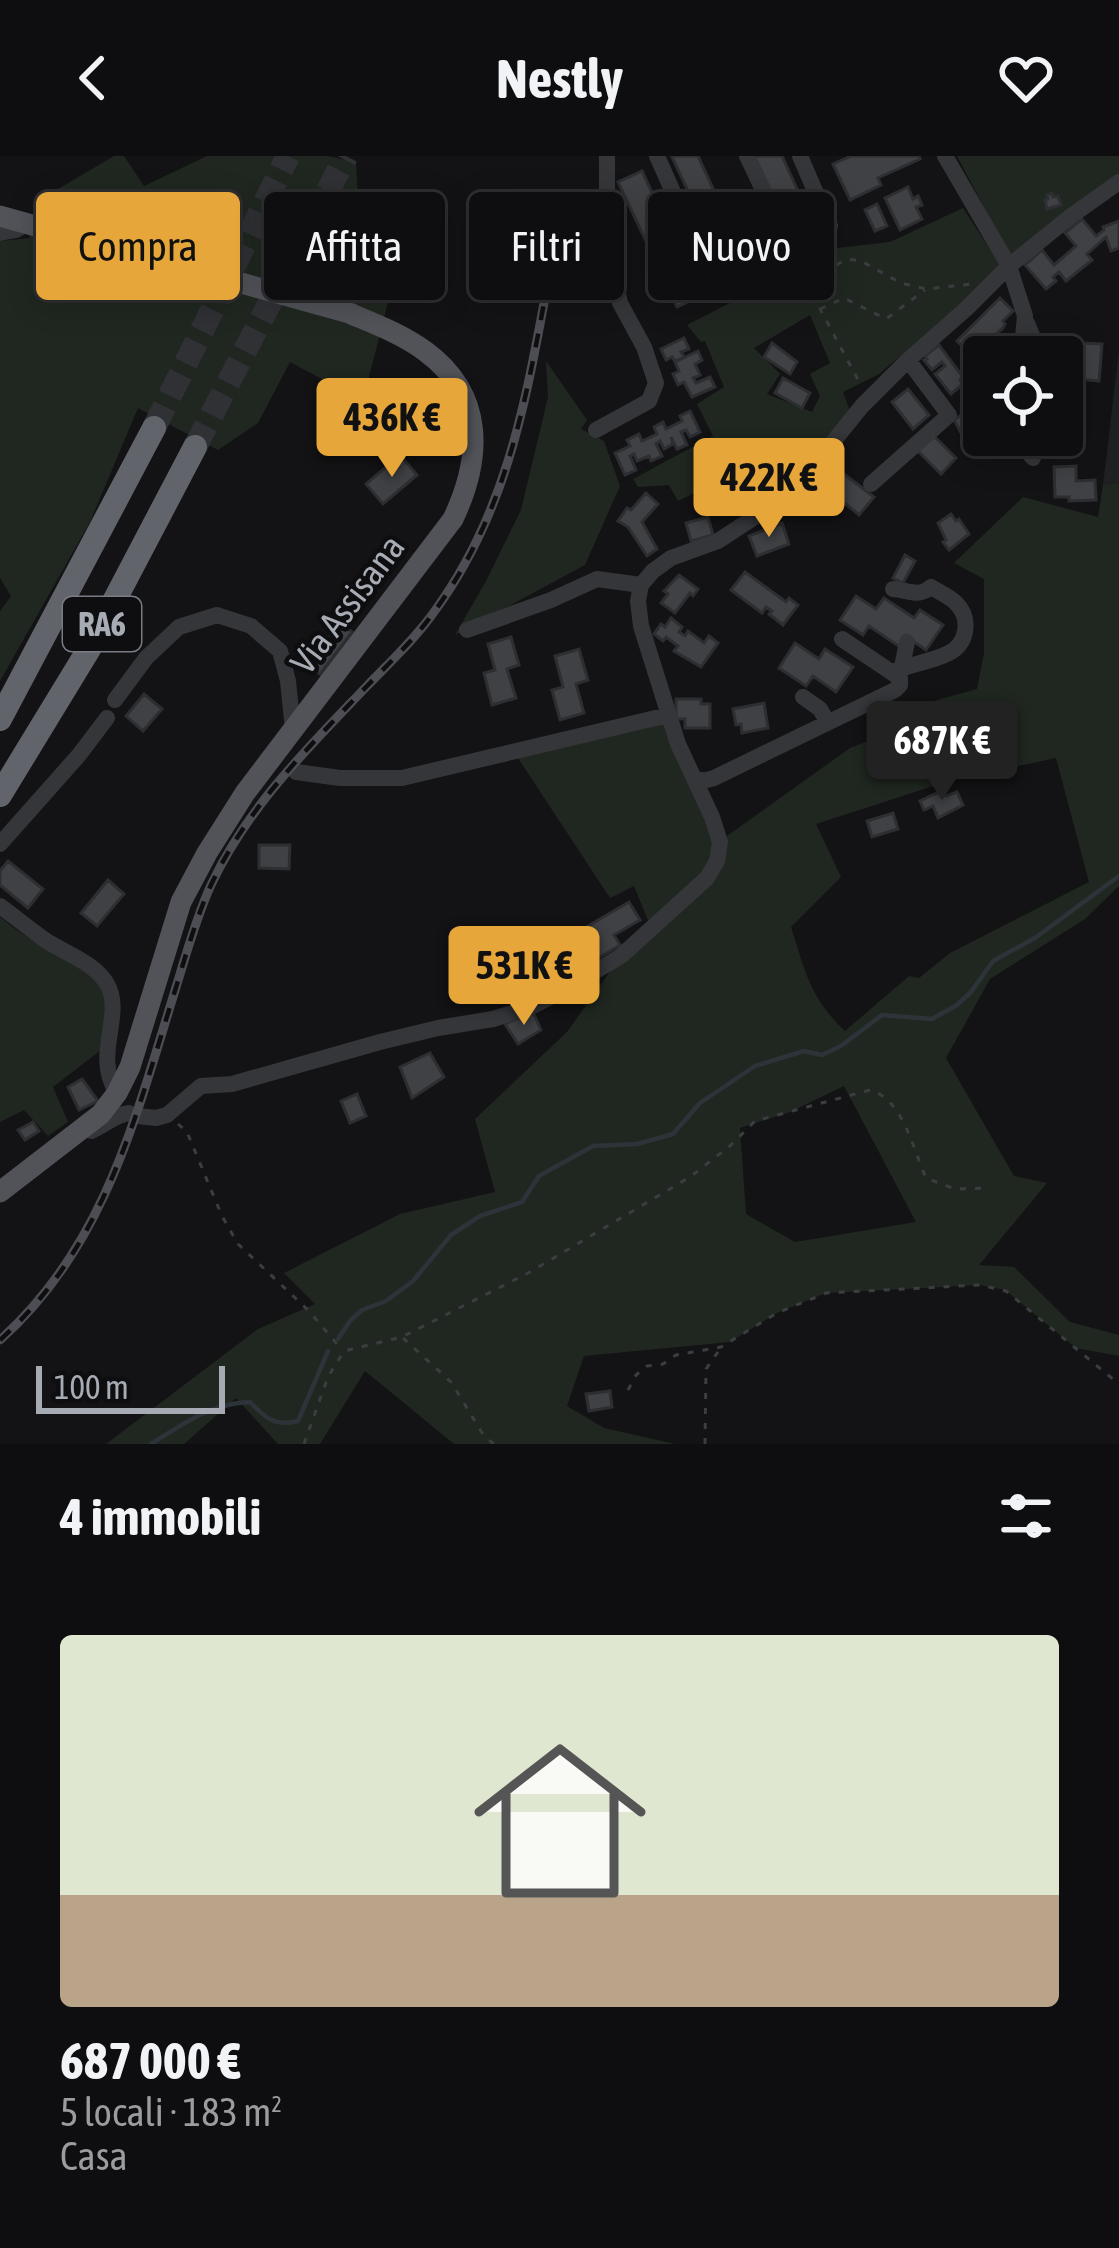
<!DOCTYPE html>
<html lang="it">
<meta charset="utf-8">
<style>
body{margin:0;font-family:"Asap Condensed",sans-serif;background:#171719;color:#f1f3f6;height:100vh;display:flex;flex-direction:column;font-size:45px;white-space:nowrap}
*{box-sizing:border-box;margin:0}
p{font-size:39px;color:#9b9c9f}
.icon{flex:none;width:66px;height:66px;fill:none;stroke:currentColor;stroke-width:2;stroke-linecap:round;stroke-linejoin:round}
.map{position:relative;height:1288px;overflow:hidden}
.details{display:flex;flex-direction:column;background:#0e0e10;flex:1}
.details>*{flex:none}
.hud{position:absolute;left:36px;top:36px;width:1047px;height:108px;display:flex;gap:24px}
.fabs{position:absolute;left:963px;top:180px;display:grid;gap:24px}
.fabs a{display:grid;place-items:center;width:120px;height:120px;border-radius:12px;background:#0e0e10;box-shadow:0 6px 30px #0003,0 0 0 3px #2e2e30;font-size:60px}
.scale{position:absolute;left:36px;bottom:30px;width:189px;box-sizing:border-box;padding-left:12px;border:6px solid #a6abb4;border-top:0;font-size:33px;line-height:42px;white-space:nowrap;color:#a6abb4;-webkit-text-stroke:9px #0e0e10;paint-order:stroke}
.price{position:absolute;translate:-50% -102px;padding:0 27px;border-radius:12px;background:#e6a63a;color:#111;font-size:39px;line-height:78px;filter:drop-shadow(0 3px 6px #0008)}
.price::after{content:'';position:absolute;left:50%;top:72px;width:36px;height:27px;margin-left:-18px;background:inherit;clip-path:polygon(0 0,100% 0,50% 100%)}
.price.active{background:#222;color:#fff}
ul{padding:0;list-style:none}
li{display:grid;align-content:center;gap:24px;height:636px;padding:0 60px}
li+li{border-top:3px solid #2e2e30}
li span{display:grid;place-items:center;height:372px;border-radius:12px;color:#555}
li>.icon{margin-inline-start:auto}
span .icon{width:216px;height:216px;fill:#fffc;stroke-width:1}
li b{font-size:51px}
h2{display:flex;justify-content:space-between;align-items:center;height:144px;padding:0 60px;font-size:51px}
.pill{padding:0 42px;border-radius:12px;background:#0e0e10;box-shadow:0 6px 30px #0003,0 0 0 3px #2e2e30;font-size:42px;line-height:108px}
.pill.active{background:#e6a63a;color:#111}
header{display:flex;justify-content:space-between;align-items:center;height:156px;padding:0 60px;background:#0e0e10;font-size:54px;font-weight:700}
.map>svg:first-child{display:block}
</style>
<header><svg class="icon" aria-label="back" viewBox="0 0 24 24"><path d="M15 5l-7 7 7 7"/></svg>Nestly<svg class="icon" aria-label="heart" viewBox="0 0 24 24"><path d="M12 20l-8-8c-3-5 5-10 8-4 3-6 11-1 8 4z"/></svg></header>
<div class="map">
<svg width="1119" height="1288" viewBox="0 0 1119 1288">
<rect width="100%" height="100%" fill="#131315"/>
<!-- built -->
<path fill="#1f2022" d="M1119 195V326L1103 329Z"/>
<!-- green -->
<path fill="#202720" fill-rule="evenodd" d="M114 0H124L144 30 207 0H327L356 6 361 93 388 146 363 245 290 206 258 267 218 294 138 252 90 366 0 525V455L11 440 0 422V85L29 82 36 46Z
M957 0H1119V21L1010 100Z
M963 52 1003 113 879 218 843 236 850 255 794 322 754 351 703 333 678 345 669 329 638 331 633 323 713 280 697 248 724 231 705 185 701 186 687 169 837 92 890 86ZM810 159 830 207 810 218 820 240 812 256 767 238 780 218 754 192Z
M546 205 587 264 581 273 604 285 620 330 585 409 455 479 486 425 521 354 548 241Z
M1119 326V730L1085 763 990 823 946 902 1014 1020 1047 1027 979 1109 1014 1111 1070 1166 1119 1179V1200L1076 1192 1005 1134 980 1129 826 1137 777 1157 730 1186 584 1200 567 1250 604 1272 675 1288H454L365 1215 320 1288H278L236 1242 184 1288H106L258 1173 315 1148 284 1117 400 1058 495 1036 475 963 567 876 621 800 652 774 634 730 610 742 514 596 668 559 720 685 850 592 918 566 930 546 977 533 984 497V423L954 407 1023 341 1098 361 1103 329ZM1056 602 1089 726 950 797 919 822 909 820 845 875C810 842 805 815 791 771L841 721 816 668 949 625ZM844 930 916 1066 795 1086 746 1058 740 972 790 956Z
M0 761C32 788 69 803 102 828L107 851 101 894 53 931 68 966 48 980 24 954 0 966Z"/>
<g fill="none" stroke-linecap="round" stroke-linejoin="round">
<!-- stream -->
<path stroke="#2c343a" stroke-width="4.5" d="M338 1183 350 1165 362 1154 386 1145 413 1125 451 1079 480 1060 522 1046 539 1020 593 990 637 988 673 978 700 947 755 910 804 895 822 899 841 890 882 859 932 863 957 849 971 836 993 805 1035 782 1119 720
M151 1288C183 1268 212 1247 250 1246 265 1262 276 1271 298 1265L328 1195"/>
</g>
<!-- building -->
<path fill="#404145" stroke="#2d2e31" stroke-width="3" d="M674 0H698L751 115 730 125 672 1Z
M754 0H782L820 83 798 93Z
M851 0H919L920 3 878 22 881 29 850 44 833 8Z
M642 15 700 140 677 151 618 26Z
M908 31 913 43 918 40 922 49 916 51 922 63 900 74 885 42Z
M1052 37 1053 41 1058 40 1061 49 1047 53 1045 44 1048 43 1047 39Z
M877 48 887 70 875 75 865 54Z
M1082 63 1096 80 1104 74 1103 71 1119 65V92L1111 95 1106 81 1087 98 1092 104 1066 125 1059 116 1053 121 1056 125 1046 133 1025 109 1042 94 1054 109 1076 90 1065 77Z
M385 80 423 81 424 102H384Z
M1000 142 1013 155 1003 165 1005 168 1003 172 988 185 987 189 998 201H984V212L957 185Z
M684 182 689 193 681 196 684 201 675 205 672 201 666 204 661 193Z
M772 187 797 206 790 218 764 201Z
M1081 187 1102 188 1099 225 1078 223Z
M939 189 963 221 960 224 963 228 951 238 935 218 945 210 942 206 932 214 924 204 927 203 925 200Z
M698 195 702 204 695 208 700 219 693 222 696 227 710 221 715 231 692 241 684 226 678 229 673 218 679 215 675 206Z
M783 222 810 237 802 252 775 237Z
M908 233 929 259 913 273 892 246Z
M976 249 981 257 978 259 984 268V274L966 286 954 264Z
M690 255 700 276 690 281 686 274 681 276 687 289 677 293 671 281 673 288 664 293 660 285 656 288 662 300 651 305 649 300 637 305 634 298 630 300 636 314 625 319 615 297 630 290 627 284 639 278 642 285 657 278 654 271 663 266 666 273 682 265 680 260Z
M933 279 956 302 941 318 918 295Z
M400 299 417 319 383 348 366 328Z
M1076 310V325L1095 324 1096 344 1069 345V341H1055L1054 311Z
M844 318 874 341 859 359 830 335Z
M646 337 658 348 642 366 657 393 647 400 628 371 618 365 627 352 631 354Z
M951 358 956 365 959 363 969 378 949 394 943 386 946 384 938 367Z
M708 361 713 379 691 385 686 367Z
M782 367 789 388 757 400 749 380Z
M905 399 915 405 903 427 893 422Z
M745 416 786 446 789 442 798 449 783 469 769 458 772 455 766 451 762 457 731 434Z
M679 419 698 433 693 440 690 437 675 457 661 447 668 438 664 435Z
M856 440 876 453 884 442 914 462 920 454 943 469 926 494 907 481 900 491 869 470 863 479 840 464Z
M671 462 682 471 679 476 685 480 688 475 704 487 709 480 718 487 701 511 674 495 678 490 666 481 663 485 654 478 661 468 665 471Z
M340 466 352 476 320 518 307 508Z
M511 481 519 509 507 513 516 542 492 549 484 517 495 514 488 488Z
M795 487 819 503 825 493 853 511 836 536 813 520 806 530 779 512Z
M579 493 588 524 576 528 584 557 560 564 552 534 563 531 555 500Z
M144 538 162 553 143 575 126 560Z
M676 543H701V548H710V572H685V563H676Z
M764 547 768 572 742 577 741 568 736 569 733 553Z
M943 634 946 640 957 636 963 649 938 662 933 650 924 654 920 645Z
M893 657 898 673 872 681 867 665Z
M259 689H290L289 713 259 712Z
M8 705 43 733 28 752 0 729V715Z
M108 724 124 738 97 770 81 757Z
M629 746 640 764 614 779 620 789 560 825 550 807 591 783 588 770Z
M533 856 541 874 518 888 505 868Z
M430 897 444 921 412 942 400 911Z
M82 923 98 945 79 954 68 931Z
M357 938 366 960 350 967 341 945Z
M33 966 39 975 25 984 18 974Z
M610 1235 612 1251 589 1255 586 1238Z"/>
<g fill="none" stroke-linecap="round" stroke-linejoin="round">
<!-- highway-tunnel -->
<path stroke="#303135" stroke-width="24" stroke-dasharray="24 12" stroke-linecap="butt" d="M154 272 288 0
M195 291 346 0"/>
<!-- path -->
<path stroke="#3b3d41" stroke-width="3" stroke-dasharray="6 9" stroke-linecap="butt" d="M802 110 811 123 847 103 861 105 901 127 926 133 972 128
M811 123 820 153 862 231
M820 153 844 142 886 163 925 134
M178 968 187 976 222 1060 238 1088 309 1155 342 1194
M403 1182 451 1226 484 1280 494 1288
M628 1234 636 1219 647 1210 663 1208 676 1199 721 1191 777 1157 826 1137 980 1129 1006 1135 1119 1228
M304 1288 328 1221 344 1195 402 1181 530 1116 690 1021 730 990 755 965 870 934C903 943 913 993 926 1022L955 1033 988 1032
M705 1288 706 1213 720 1193"/>
<!-- minor -->
<path stroke="#35363a" stroke-width="16" d="M657 0 716 133
M747 0 794 99
M800 0 830 70
M945 0 1009 110 1025 160 1021 201
M0 77 16 74 28 67
M1027 167 1041 201
M1062 239 1076 257
M596 274 649 245 656 227 644 191 620 147 607 87V0
M1023 279 1028 296 1033 302
M871 328 949 259 908 204
M467 474 551 444 597 423 641 429
M902 511 907 486
M892 516C910 508 931 506 949 497 968 487 971 462 956 447 949 440 939 436 931 431 918 442 909 434 893 433
M803 541 820 553 827 565
M115 544 146 502 179 471 217 459 251 470 280 495 288 525 293 574
M296 616 340 622H402L668 559
M695 622 703 625 714 622 895 534 900 529V522L842 483
M0 688 79 599 107 562
M0 750C15 761 30 773 45 784 65 797 95 807 107 828 125 859 92 899 117 937
M138 960 156 962 167 959 201 930 232 928 380 886 438 872 493 863 531 851 564 834 621 800 707 722 717 705 720 686 712 661 678 588 641 470 638 445 641 429 653 415 671 402 718 385 773 349 803 323 862 250 908 204 966 153 1009 110 1071 60 1119 26
M84 972 91 975C106 969 114 959 129 957"/>
<!-- major -->
<path stroke="#515359" stroke-width="21" d="M0 60 349 157C375 168 402 178 425 195 485 239 482 302 453 363L245 637 207 697 181 746 130 911 117 937 101 958 0 1036"/>
<!-- highway -->
<path stroke="#61646a" stroke-width="24" d="M0 563 154 272
M0 639 89 493 195 291"/>
<defs>
<path id="rail" d="M0 1184C103 1092 134 967 173 841 185 803 195 764 211 729 248 650 308 592 367 530 390 506 415 483 434 456 516 344 529 220 555 89"/>
</defs>
<!-- rail casing -->
<use href="#rail" stroke="#4c4e53" stroke-width="9"/>
<!-- rail -->
<use href="#rail" stroke="#0e0e10" stroke-width="4.5" stroke-dasharray="14" stroke-linecap="butt"/>
</g>
<g text-anchor="middle" dominant-baseline="central" stroke-width="9" stroke-linejoin="round" paint-order="stroke">
<!-- shield labels -->
<rect fill="#0e0e10" stroke="#787c83" stroke-width="3" x="63" y="441" width="78" height="54" rx="9"/>
<g font-size="33" font-weight="bold" fill="#a6abb4">
<text x="102" y="468">RA6</text>
</g>
<!-- street labels -->
<g font-size="36" fill="#a6abb4" stroke="#0e0e10">
<text transform="translate(347 448) rotate(-53)">Via Assisana</text>
</g>
</g>
</svg>
<div class="fabs">
<a><svg class="icon" aria-label="locate" viewBox="0 0 24 24"><circle cx="12" cy="12" r="6"/><path d="M12 2v4M12 18v4M2 12h4M18 12h4"/></svg></a>
</div>
<div class="scale">100 m</div>
<b class="price" style="left:392px;top:324px">436K €</b>
<b class="price" style="left:769px;top:384px">422K €</b>
<b class="price active" style="left:942px;top:647px">687K €</b>
<b class="price" style="left:524px;top:872px">531K €</b>
<div class="hud">
<a class="pill active">Compra</a>
<a class="pill">Affitta</a>
<a class="pill">Filtri</a>
<a class="pill">Nuovo</a>
</div>
</div>
<section class="details">
<h2>4 immobili<svg class="icon" aria-label="filters" viewBox="0 0 24 24"><path d="M4 7h16M4 17h16"/><circle cx="9" cy="7" r="2"/><circle cx="15" cy="17" r="2"/></svg></h2>
<ul>
<li><span style="background:linear-gradient(#dfe7d0 70%,#b9a48a 0)"><svg class="icon" aria-label="home" viewBox="0 0 24 24"><path d="M3 11l9-7 9 7M6 9v11h12V9"/></svg></span><div><b>687 000 €</b><p>5 locali · 183 m²</p><p>Casa</p></div></li>
</ul>
</section>
